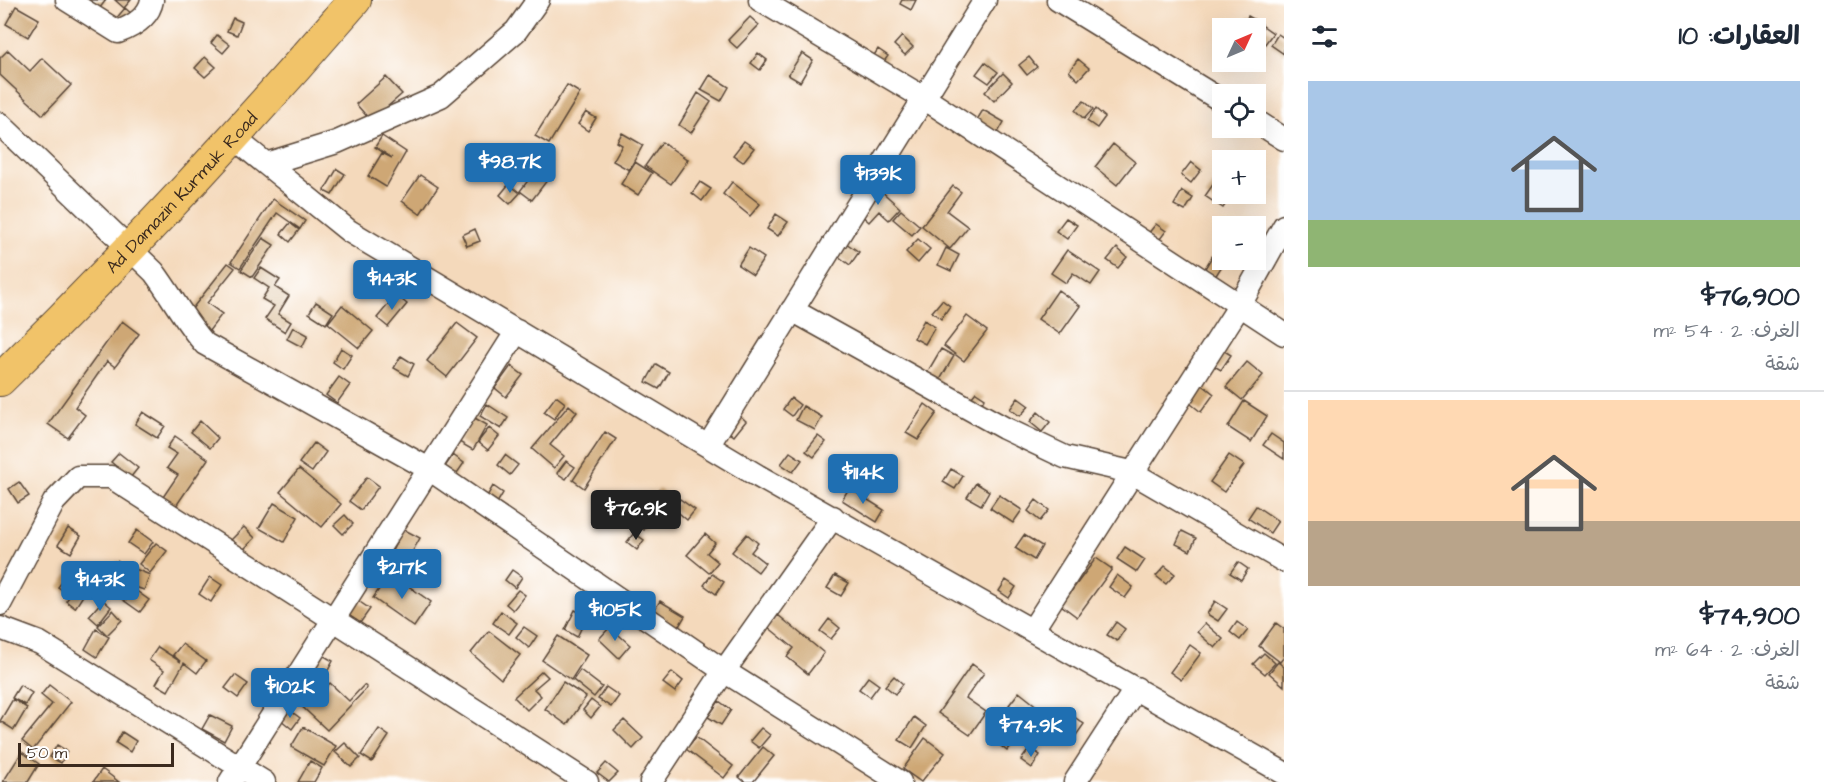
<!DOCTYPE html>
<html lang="ar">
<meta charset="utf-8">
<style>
body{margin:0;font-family:"Architects Daughter","Playpen Sans Arabic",sans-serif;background:#f6f6f7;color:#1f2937;direction:rtl;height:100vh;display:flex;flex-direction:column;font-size:22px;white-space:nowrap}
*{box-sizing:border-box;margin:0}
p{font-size:20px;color:#747a83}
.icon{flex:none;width:33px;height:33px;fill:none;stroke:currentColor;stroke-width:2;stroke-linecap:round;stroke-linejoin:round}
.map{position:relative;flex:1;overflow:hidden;direction:ltr}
.drawer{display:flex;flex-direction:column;background:#fff;width:540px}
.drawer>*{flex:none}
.needle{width:39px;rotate:46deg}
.controls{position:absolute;left:1212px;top:18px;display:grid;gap:12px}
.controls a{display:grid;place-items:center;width:54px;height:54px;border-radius:0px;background:#fff;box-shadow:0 6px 24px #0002;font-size:30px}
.scale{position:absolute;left:18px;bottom:15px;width:156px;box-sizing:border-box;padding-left:6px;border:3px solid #3b2a1e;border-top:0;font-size:16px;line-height:21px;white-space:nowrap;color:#3b2a1e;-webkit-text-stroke:4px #fff;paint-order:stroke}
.price{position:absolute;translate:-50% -51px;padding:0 14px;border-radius:6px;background:#1f6fb2;color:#fff;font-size:20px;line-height:39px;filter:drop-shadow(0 2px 3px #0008)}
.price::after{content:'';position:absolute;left:50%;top:36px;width:18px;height:14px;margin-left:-9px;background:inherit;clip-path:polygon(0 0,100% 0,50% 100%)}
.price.active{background:#222;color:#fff}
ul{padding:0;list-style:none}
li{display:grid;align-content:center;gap:12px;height:318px;padding:0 24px}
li+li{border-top:2px solid #e0e1e3}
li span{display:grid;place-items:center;height:186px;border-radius:0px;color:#555}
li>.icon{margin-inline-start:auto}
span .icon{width:108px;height:108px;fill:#fffc;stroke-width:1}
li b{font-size:26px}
h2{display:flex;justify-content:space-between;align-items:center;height:72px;padding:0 24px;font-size:26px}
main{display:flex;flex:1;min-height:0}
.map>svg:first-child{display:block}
</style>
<main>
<section class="drawer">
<h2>العقارات: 10<svg class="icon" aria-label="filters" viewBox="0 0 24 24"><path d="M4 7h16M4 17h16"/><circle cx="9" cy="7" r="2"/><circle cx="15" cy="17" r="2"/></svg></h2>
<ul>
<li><span style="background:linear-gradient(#a9c7e8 75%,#8fb573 0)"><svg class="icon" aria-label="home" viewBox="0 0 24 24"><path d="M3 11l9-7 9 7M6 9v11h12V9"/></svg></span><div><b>$76,900</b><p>الغرف: 2 · 54 m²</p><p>شقة</p></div></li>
<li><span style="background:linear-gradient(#ffd9b3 65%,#b9a48a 0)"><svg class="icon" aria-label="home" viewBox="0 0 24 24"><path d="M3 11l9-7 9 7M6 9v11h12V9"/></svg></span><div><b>$74,900</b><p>الغرف: 2 · 64 m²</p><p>شقة</p></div></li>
</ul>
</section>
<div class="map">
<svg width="1284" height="782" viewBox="0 0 1284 782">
<rect width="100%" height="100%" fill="#fff"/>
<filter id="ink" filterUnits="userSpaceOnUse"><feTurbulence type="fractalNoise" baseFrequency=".0167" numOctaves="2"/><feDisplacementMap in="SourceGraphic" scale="12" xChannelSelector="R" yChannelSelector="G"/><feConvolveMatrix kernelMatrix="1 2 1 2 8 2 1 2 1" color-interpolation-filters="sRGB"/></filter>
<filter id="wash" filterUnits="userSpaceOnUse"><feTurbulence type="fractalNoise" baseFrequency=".008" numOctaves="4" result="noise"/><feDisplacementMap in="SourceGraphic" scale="24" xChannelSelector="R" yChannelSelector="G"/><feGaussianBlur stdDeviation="1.35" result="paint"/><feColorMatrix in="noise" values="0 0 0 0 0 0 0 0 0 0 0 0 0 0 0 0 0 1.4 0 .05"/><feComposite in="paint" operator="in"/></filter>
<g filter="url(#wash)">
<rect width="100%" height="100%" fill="#f4d9bb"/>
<g id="blocks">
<!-- building -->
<path fill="#cea775" d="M88 0H106L99 9Z
M115 0H131L124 8Z
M902 0H916L911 10 900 4Z
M16 6 39 19 28 37 6 24Z
M125 8 133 15 124 27 115 20Z
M1248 16 1262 24 1256 35V28H1241Z
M750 17 759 25 737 48 728 40Z
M233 18 242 22 237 35 227 31Z
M1263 26 1273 33 1265 44 1256 37Z
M1278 34 1284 38V54L1271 45Z
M217 35 230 45 223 53 211 43Z
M902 36 913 47 905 55 894 45Z
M878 49 888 56 880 67 871 60Z
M8 50 30 71 42 58 71 85 43 115 0 75V58Z
M758 53 767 60 760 70 751 63Z
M802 53 813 60 800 82 788 75Z
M205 57 216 67 205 77 195 68Z
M1029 57 1037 67 1027 75 1019 65Z
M1078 59 1089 68 1078 80 1069 71Z
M985 62 998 72 989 83 976 74Z
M1003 73 1012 82 994 101 985 92Z
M710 75 729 87 721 101 701 90Z
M386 77 402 94 371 121 356 104Z
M567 85 580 93 549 144 535 136Z
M698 93 711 102 691 133 679 125Z
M1084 101 1093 109 1084 119 1075 110Z
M1096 109 1105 117 1097 128 1087 121Z
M983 110 1004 122 996 136 975 123Z
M586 112 596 118 588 131 578 124Z
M622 133 643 145 629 170 613 161 622 145 617 142Z
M382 136 406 152 386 187 368 176 382 153 392 158 375 147Z
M744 141 754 148 743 162 733 155Z
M662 142 688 160 671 184 645 166Z
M1113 144 1135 162 1117 185 1095 167Z
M635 162 652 173 638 195 621 184Z
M1191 162 1201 170 1191 183 1181 175Z
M337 169 345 174 332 195 324 191Z
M536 170 548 179 532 200 520 191Z
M420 175 438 187 420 214 402 201Z
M700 182 711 189 702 201 692 193Z
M732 182 760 204 750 216 723 194Z
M1214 183 1222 190V194L1231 196 1223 208 1205 196Z
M509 184 520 193 510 204 500 195Z
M953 186 961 192 947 211 968 227 950 249 922 226Z
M878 188 900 208 889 220 879 211 869 222 857 211Z
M1182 191 1193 198 1185 211 1174 205Z
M273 199 305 221 300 229 277 213 240 268 231 262Z
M901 210 920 226 912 235 893 219Z
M776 214 788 222 778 236 767 229Z
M1066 218 1077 225 1067 239 1056 231Z
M290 223 299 230 290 242 281 234Z
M1156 224 1166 231 1157 243 1147 235Z
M475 229 480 241 467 246 462 235Z
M263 238 274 245 252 277 241 270Z
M918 239 930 249 918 263 906 252Z
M843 241 859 252 850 265 834 253Z
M749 248 764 258 753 275 738 265Z
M946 248 959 255 951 271 938 265Z
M1117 248 1127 257 1118 268 1107 260Z
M1067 250 1100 272 1091 285 1073 273 1066 283 1051 273Z
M1214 253 1225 261 1215 277 1204 270Z
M228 263 235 268 207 303 222 314 205 336 184 319Z
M261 268 280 280 275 287 289 296 278 314 291 322 285 332 265 319 274 306 262 299 269 288 254 278Z
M1058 290 1080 306 1060 334 1038 319Z
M396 295 407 304 388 327 377 318Z
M942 300 950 306 941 319 932 312Z
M316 302 333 313 326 324 309 313Z
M342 305 373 331 359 348 328 323Z
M967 316 987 331 964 361 944 346Z
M924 320 935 327 925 344 914 338Z
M122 321 139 334 115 367 107 361 75 407 85 415 68 438 48 424Z
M457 323 477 338 447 377 427 361Z
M293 327 308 335 302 347 287 339Z
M1218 347 1231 355 1221 370 1209 363Z
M341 348 352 355 343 369 333 362Z
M941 349 954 356 937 385 924 378Z
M401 356 414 364 408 376 394 368Z
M1247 362 1263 375 1242 400 1226 387Z
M656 364 669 372 659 389 646 382Z
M511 366 523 375 506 397 495 388Z
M339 377 350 385 337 403 326 395Z
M1200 383 1214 394 1201 412 1186 400Z
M976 392 985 398 977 410 967 403Z
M556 396 565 403 554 419 544 412Z
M791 398 800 405 792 416 783 409Z
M1018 398 1029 406 1020 416 1010 409Z
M1244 401 1267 416 1251 442 1228 427Z
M487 404 508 418 501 429 480 416Z
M925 404 937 413 918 440 906 433Z
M569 405 577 412 550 445 564 456 554 468 532 449Z
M803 406 822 417 815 430 796 420Z
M143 412 165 426 157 438 135 424Z
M1038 412 1050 422 1042 432 1030 422Z
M737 413 746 421 734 436 725 429Z
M473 417 487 425 473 450 459 442Z
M200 421 218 438 210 448 191 432Z
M489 428 499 436 488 450 478 442Z
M605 432 616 439 584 488 573 480Z
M1271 434 1284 443V459L1263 445Z
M175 436 208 459 174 509 161 500 178 475 167 468 177 454 167 448Z
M818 436 826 442 814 457 806 451Z
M314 443 326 452 312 472 299 463Z
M790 452 802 460 793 472 781 464Z
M119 453 138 468 130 478 111 462Z
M453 455 464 463 453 479 442 471Z
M505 455 518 465 510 475 498 465Z
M1229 455 1244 465 1224 492 1210 482Z
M566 461 575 467 566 479 557 473Z
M299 469 341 504 322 527 280 492Z
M951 469 963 476 955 489 943 482Z
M367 477 379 486 361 510 349 501Z
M19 482 29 496 18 503 9 489Z
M976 483 989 491 981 505 967 497Z
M493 486 503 493 496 505 486 498Z
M849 488 884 510 877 522 842 500Z
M659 489 668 495 644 530 636 524Z
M999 495 1022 510 1013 523 990 508Z
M680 499 695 510 687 520 673 508Z
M1036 500 1049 510 1040 521 1028 511Z
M274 503 298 517 284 542 259 528Z
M1256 506 1278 521 1270 533 1248 518Z
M345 515 353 524 343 534 334 525Z
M244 527 255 538 242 551 231 540Z
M68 528 81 536 71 553 58 545Z
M403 529 420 538 406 563 390 555Z
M137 530 153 542 144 554 128 543Z
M1182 531 1196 538 1190 551 1176 544Z
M634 533 644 540 637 550 627 542Z
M705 534 715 543 707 553 718 562 709 573 687 555Z
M747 534 758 543 751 552 765 563 758 572 732 552Z
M1024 535 1042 546 1034 560 1015 548Z
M156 543 167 551 150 573 139 564Z
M1125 547 1145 560 1137 572 1117 559Z
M1096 558 1112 569 1077 617 1061 605Z
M118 561 130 570 114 592 101 583Z
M1238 562 1248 569 1241 580 1230 573Z
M1165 566 1175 574 1166 584 1156 576Z
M72 569 82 576 68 594 58 587Z
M135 569 150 575 144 590 129 585Z
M512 570 522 577 515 588 505 580Z
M390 573 431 602 414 627 373 598Z
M712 574 724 582 716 594 704 585Z
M835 575 849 583 841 596 827 588Z
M1117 575 1133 587 1125 598 1109 587Z
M210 577 222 585 211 602 199 594Z
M1006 580 1016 587 1009 598 999 591Z
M77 585 86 591 75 608 66 601Z
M128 585 149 600 140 612 119 597Z
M518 590 525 595 513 610 506 604Z
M351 596 370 609 360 623 341 610Z
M103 600 111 607 98 624 89 616Z
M660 601 685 616 678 628 653 612Z
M1215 601 1227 609 1218 621 1207 614Z
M113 610 122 620 107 635 98 626Z
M575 610 587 616 577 637 565 630Z
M501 611 517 623 509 634 493 623Z
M778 615 824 653 808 674 787 657 794 648 768 627Z
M829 619 840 628 831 639 820 631Z
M1116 622 1125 629 1117 641 1107 635Z
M1237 622 1248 630 1240 640 1230 632Z
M1205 623 1223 639 1215 648 1197 632Z
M1276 623 1284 629V657L1280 662 1259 646Z
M524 627 537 636 529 648 516 637Z
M610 627 630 645 619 658 599 639Z
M96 629 109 637 97 657 85 649Z
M489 631 520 655 501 679 471 653Z
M558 636 587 655 571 680 542 660Z
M182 644 206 661 197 673 184 663 168 691 156 684 164 670 149 660 158 647 181 662 173 655Z
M1190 645 1201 653 1181 680 1170 672Z
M319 653 333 661 326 674 312 666Z
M1264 653 1275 663 1265 674 1253 664Z
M1278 662 1284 667V686L1269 673Z
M972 664 984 673 966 698 986 712 970 735 938 713Z
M580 670 602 687 594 697 573 680Z
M542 671 548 677 534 689 541 696 527 710 514 697Z
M672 672 683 681 675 692 663 683Z
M235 675 248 684 238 698 225 688Z
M894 676 903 684 895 694 885 686Z
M868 677 879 685 870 697 859 689Z
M563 682 586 697 567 725 545 709Z
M330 683 349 701 364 685 367 688 327 730 295 700 307 687 317 697Z
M20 685 32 693 25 705 12 698Z
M49 685 71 702 33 750 22 741 52 704 41 695Z
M606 687 619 696 611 707 598 699Z
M1019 692 1038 707 1027 720 1009 705Z
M13 699 27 708 14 730 0 721Z
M591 700 600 707 591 718 583 710Z
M719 701 731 710 721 725 708 717Z
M288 709 300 718 292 729 280 719Z
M210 715 232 726 224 741 202 729Z
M1073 716 1084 724 1070 744 1059 736Z
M914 717 926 726 912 748 899 740Z
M624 720 643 738 633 749 614 730Z
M303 727 336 746 324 766 291 747Z
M761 728 770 735 759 748 750 741Z
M379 729 389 736 372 762 361 755Z
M122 732 136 741 130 752 116 743Z
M1004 732 1015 741 1007 751 996 742Z
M696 737 733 766 724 778 686 749Z
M925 738 945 753 921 782 903 769Z
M345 743 360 758 351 767 335 752Z
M57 745 67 751 61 763 50 757Z
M763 747 774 756 753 782H745L739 777Z
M1030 748 1040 755 1032 768 1021 760Z
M22 752 39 764 28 782H3Z
M310 761 322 768 314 782H298Z
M606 763 618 773 609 782 597 773Z
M102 769 119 782H93Z"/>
</g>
</g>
<g filter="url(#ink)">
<use href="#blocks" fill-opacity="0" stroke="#574436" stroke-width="1.5"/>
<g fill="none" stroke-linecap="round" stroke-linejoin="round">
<defs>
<path id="minor" d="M67 0 118 32C134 26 149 17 152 0
M760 0 924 98 1284 334
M1058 0 1222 101
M1256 121 1284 139
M0 124 154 272C172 296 185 322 205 344L429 469 724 671 900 782
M234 138 349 231 758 476 1284 773
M266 164 337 142 441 96 516 31 538 0
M792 310 1004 428 1065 457 1131 472 1284 561
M708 446 985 0
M0 604 54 502 78 477H111L587 782
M0 628 40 643 264 782
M1033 629 1240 305 1284 226
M230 782 517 331
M651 782 724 671 833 517
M1075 782 1136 688"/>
<g id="highway">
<path id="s1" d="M0 380C124 258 242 131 355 0"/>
</g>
</defs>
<!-- minor casing -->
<use href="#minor" stroke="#574436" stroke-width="25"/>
<!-- highway casing -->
<use href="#highway" stroke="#574436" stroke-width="34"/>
<!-- minor -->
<use href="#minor" stroke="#fff" stroke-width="22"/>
<!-- highway -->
<use href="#highway" stroke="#f1c369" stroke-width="32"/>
</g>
</g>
<g text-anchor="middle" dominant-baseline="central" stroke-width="4.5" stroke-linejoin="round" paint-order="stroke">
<!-- street labels -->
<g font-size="18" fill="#3b2a1e" stroke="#fff">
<text stroke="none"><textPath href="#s1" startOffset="261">Ad Damazin Kurmuk Road</textPath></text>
</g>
</g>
</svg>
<div class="controls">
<a><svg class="needle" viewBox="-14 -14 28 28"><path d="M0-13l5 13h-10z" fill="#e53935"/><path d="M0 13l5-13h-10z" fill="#747a83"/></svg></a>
<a><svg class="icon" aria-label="locate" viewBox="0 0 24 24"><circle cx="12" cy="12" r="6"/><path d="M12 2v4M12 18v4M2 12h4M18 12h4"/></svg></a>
<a>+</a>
<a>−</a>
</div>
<div class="scale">50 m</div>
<b class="price" style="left:510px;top:194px">$98.7K</b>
<b class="price" style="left:878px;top:206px">$139K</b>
<b class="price" style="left:392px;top:311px">$143K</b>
<b class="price" style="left:863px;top:505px">$114K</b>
<b class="price active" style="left:636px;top:541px">$76.9K</b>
<b class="price" style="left:402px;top:600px">$217K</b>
<b class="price" style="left:100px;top:612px">$143K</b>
<b class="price" style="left:615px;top:642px">$105K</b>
<b class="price" style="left:290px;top:719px">$102K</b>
<b class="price" style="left:1031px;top:758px">$74.9K</b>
</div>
</main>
